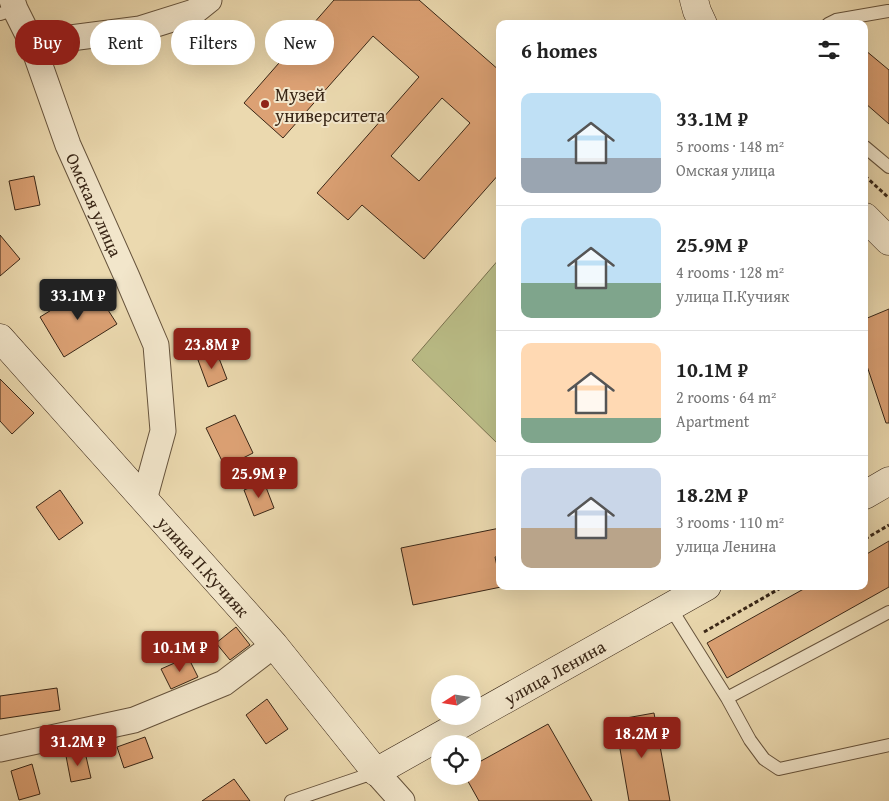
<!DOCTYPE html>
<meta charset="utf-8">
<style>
body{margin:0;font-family:"Gentium Book Plus",serif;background:#f2f2f2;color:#222;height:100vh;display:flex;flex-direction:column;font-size:19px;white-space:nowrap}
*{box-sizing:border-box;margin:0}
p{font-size:16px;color:#767676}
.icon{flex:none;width:28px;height:28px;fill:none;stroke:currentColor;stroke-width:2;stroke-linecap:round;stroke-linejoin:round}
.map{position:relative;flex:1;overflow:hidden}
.panel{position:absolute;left:496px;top:20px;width:372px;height:570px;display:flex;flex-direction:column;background:#fff;border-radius:10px;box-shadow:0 5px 20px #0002}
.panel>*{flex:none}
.hud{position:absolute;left:15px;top:20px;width:406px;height:45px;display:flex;gap:10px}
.needle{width:32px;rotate:258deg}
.fabs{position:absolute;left:431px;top:675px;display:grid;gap:10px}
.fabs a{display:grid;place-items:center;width:50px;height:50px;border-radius:50%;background:#fff;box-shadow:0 5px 20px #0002;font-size:25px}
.price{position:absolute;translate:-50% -42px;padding:0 11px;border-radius:5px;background:#8f2418;color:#fff;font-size:16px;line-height:32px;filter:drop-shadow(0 1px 2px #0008)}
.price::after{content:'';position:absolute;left:50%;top:30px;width:15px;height:11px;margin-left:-8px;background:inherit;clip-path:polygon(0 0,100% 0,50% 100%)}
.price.active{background:#222;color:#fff}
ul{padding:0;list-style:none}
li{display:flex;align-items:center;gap:15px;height:125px;padding:0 25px}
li+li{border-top:1px solid #e0e0e0}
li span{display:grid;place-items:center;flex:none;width:140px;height:100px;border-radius:10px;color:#555}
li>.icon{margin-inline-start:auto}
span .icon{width:60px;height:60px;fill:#fffc;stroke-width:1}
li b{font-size:21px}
h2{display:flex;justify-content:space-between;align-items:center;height:60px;padding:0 25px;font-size:21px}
.chip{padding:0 18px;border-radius:22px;background:#fff;box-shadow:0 5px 20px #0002;font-size:18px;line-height:45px}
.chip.active{background:#8f2418;color:#fff}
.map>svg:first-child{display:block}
</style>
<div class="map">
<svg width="889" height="801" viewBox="0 0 889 801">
<rect width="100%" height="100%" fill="#ebd9af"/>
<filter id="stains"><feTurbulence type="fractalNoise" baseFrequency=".004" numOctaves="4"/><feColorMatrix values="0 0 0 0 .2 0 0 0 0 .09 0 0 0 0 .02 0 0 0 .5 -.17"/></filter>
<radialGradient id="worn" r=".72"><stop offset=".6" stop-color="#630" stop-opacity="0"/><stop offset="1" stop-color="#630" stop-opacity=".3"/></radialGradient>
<!-- green -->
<path fill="#bbbe88" stroke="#7a724f" d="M500 258V443L498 444 412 360Z"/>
<!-- building -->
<path fill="#dca174" stroke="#392616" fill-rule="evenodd" d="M334 0H419L500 71V173L424 259 362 205 348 220 317 193 419 77 373 36 283 138 244 103ZM442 98 470 123 419 181 391 156Z
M865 50 889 70V124L865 103Z
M34 176 40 205 15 210 9 181Z
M0 235 20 259 0 276Z
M92 285 117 324 64 357 40 317Z
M889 309V423H886L865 360V319Z
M217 353 227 379 208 387 198 360Z
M0 379 34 413 12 434 0 421Z
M235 415 253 453 225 467 206 428Z
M264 482 274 508 254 516 244 490Z
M60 490 83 523 59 540 36 507Z
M500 528V556L495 557 500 580V586L501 587 413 605 401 548Z
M889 541V587L727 678 707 643 809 586H865V555Z
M236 627 250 645 230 660 216 643Z
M188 657 198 677 171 689 161 669Z
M57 688 60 710 0 719V696Z
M267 699 288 729 266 744 246 715Z
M654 713 670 801H629L615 720Z
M548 724 592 801H479L465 776H472V766Z
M145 737 153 758 124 768 117 747Z
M85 752 91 778 71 782 66 756Z
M32 764 40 794 19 800 11 771Z
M234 779 250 801H202Z"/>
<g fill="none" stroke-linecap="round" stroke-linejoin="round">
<defs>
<path id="lane" d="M0 14 15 9
M828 24 836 20 888 11
M865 147 889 167
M670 607 727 698 750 740 764 759 779 769 889 745
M727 698 889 612
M291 801 376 772"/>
<g id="street">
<path id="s1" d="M12 0 15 9 32 43 68 145 127 277 156 345 163 431 144 500"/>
<path d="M32 43 140 29 194 12 209 0"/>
<path d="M0 749 134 720 224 683 274 645"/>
<path d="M376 772 402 801"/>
</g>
<g id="secondary">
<path d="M694 0 697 11 703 24"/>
<path d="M865 217 889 241"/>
<path id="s2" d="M0 338 274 645 376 772 707 586"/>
<path d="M865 495 889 481"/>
</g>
</defs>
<!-- lane casing -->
<use href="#lane" stroke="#66533c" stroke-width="14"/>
<!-- street casing -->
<use href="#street" stroke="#66533c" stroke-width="27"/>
<!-- secondary casing -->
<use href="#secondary" stroke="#392616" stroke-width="29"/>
<!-- path -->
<path stroke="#392616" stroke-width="3" stroke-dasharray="4 2.5" stroke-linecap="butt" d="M865 176 889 198
M865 539 889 525
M704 632 784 586"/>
<!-- lane -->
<use href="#lane" stroke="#f2e6cb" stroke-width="12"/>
<!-- street -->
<use href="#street" stroke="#f2e6cb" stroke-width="25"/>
<!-- secondary -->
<use href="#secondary" stroke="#f2e6cb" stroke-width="28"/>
</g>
<!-- markers -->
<circle fill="#8f2418" stroke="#f2e6cb" stroke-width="2" cx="265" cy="104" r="5"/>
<g text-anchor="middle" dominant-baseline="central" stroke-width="4" stroke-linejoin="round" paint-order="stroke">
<!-- poi labels -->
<g font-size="18" fill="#392616" stroke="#f2e6cb" text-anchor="start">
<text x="275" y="94">Музей<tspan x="275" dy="21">университета</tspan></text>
</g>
<!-- street labels -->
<g font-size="18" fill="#392616" stroke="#f2e6cb">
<text stroke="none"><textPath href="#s1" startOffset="221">Омская улица</textPath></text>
<text stroke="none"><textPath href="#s2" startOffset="306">улица П.Кучияк</textPath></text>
<text stroke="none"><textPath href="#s2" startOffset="779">улица Ленина</textPath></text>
</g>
</g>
<rect width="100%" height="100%" filter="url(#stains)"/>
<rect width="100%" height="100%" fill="url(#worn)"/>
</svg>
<div class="fabs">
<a><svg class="needle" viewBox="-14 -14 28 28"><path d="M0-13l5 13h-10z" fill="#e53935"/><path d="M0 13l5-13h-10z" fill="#767676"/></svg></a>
<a><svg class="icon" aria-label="locate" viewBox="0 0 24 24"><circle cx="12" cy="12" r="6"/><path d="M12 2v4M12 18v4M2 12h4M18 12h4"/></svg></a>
</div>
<b class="price active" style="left:78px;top:321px">33.1M ₽</b>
<b class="price" style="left:212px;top:370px">23.8M ₽</b>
<b class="price" style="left:259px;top:499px">25.9M ₽</b>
<b class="price" style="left:180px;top:673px">10.1M ₽</b>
<b class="price" style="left:642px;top:759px">18.2M ₽</b>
<b class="price" style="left:78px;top:767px">31.2M ₽</b>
<div class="hud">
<a class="chip active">Buy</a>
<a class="chip">Rent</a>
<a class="chip">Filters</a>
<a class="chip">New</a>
</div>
<section class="panel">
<h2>6 homes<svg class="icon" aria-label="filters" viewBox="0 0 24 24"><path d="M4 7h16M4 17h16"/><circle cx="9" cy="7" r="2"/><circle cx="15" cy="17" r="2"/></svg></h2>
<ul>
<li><span style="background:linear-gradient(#bfe0f5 65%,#9aa5b1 0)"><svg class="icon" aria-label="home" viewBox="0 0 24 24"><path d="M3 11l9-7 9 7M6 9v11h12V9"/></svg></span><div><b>33.1M ₽</b><p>5 rooms · 148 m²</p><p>Омская улица</p></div></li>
<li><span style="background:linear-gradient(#bfe0f5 65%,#7fa58c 0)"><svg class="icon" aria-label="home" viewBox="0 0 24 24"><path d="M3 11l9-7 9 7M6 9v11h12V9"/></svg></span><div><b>25.9M ₽</b><p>4 rooms · 128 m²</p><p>улица П.Кучияк</p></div></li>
<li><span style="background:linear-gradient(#ffd9b3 75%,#7fa58c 0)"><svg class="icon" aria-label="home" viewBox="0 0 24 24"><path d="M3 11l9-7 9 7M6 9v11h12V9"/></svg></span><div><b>10.1M ₽</b><p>2 rooms · 64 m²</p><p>Apartment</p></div></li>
<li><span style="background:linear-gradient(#c9d6e8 60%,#b9a48a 0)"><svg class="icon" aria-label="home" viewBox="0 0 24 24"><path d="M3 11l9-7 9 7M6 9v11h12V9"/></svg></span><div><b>18.2M ₽</b><p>3 rooms · 110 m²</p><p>улица Ленина</p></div></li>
</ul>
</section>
</div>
